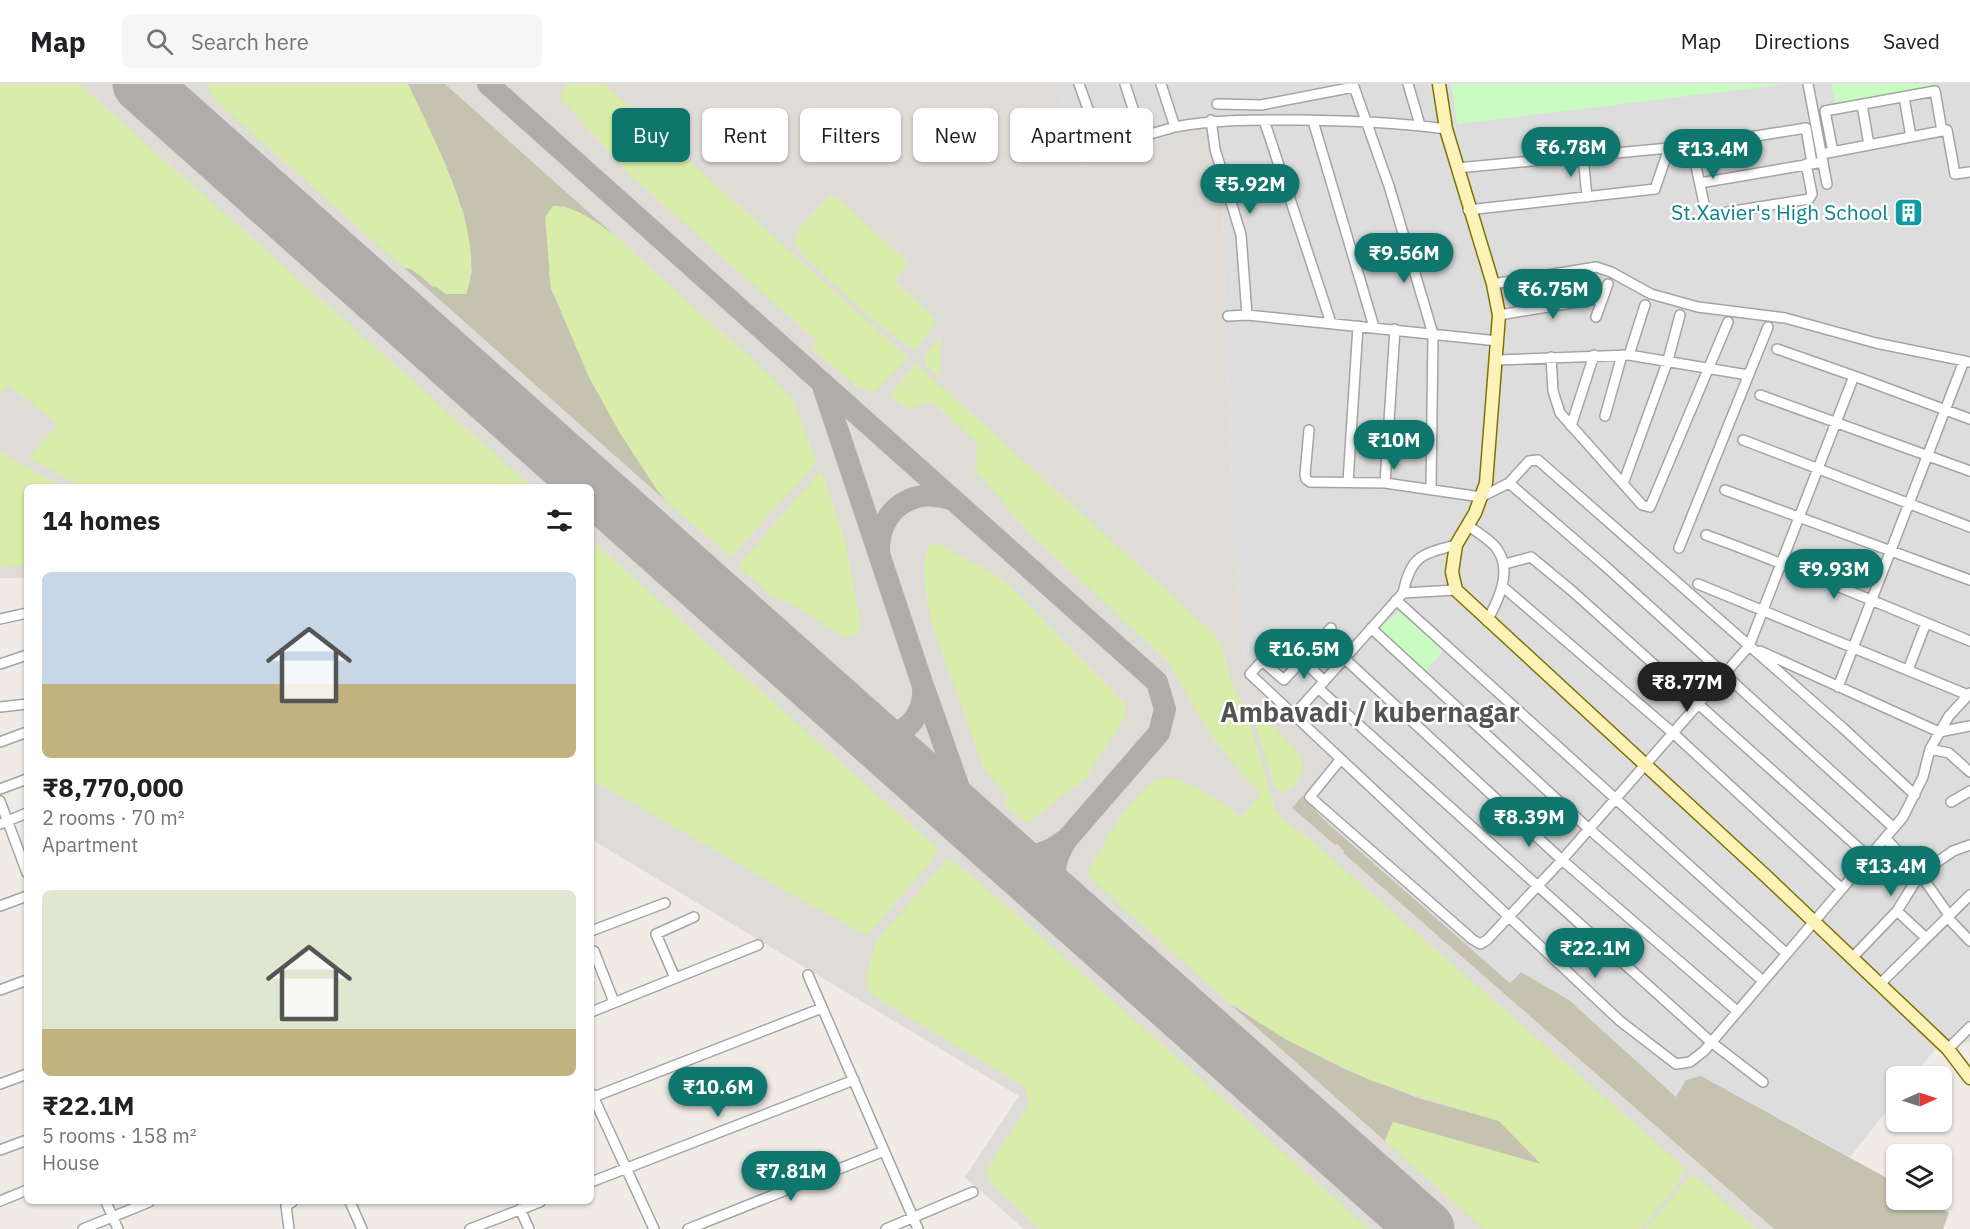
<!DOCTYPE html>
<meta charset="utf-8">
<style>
body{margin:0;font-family:"IBM Plex Sans",sans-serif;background:#f6f6f6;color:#202124;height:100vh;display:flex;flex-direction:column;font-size:22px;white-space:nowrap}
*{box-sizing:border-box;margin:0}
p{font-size:20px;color:#757577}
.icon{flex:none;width:33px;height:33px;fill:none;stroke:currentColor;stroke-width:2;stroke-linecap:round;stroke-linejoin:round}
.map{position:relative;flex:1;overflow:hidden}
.drawer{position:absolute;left:24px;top:400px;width:570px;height:720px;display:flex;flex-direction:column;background:#fff;border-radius:9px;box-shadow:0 2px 4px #0004}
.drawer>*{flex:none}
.guide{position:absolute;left:612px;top:24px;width:570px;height:54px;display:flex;gap:12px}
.needle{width:39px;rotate:87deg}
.tools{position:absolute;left:1886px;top:982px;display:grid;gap:12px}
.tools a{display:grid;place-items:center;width:66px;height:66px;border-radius:9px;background:#fff;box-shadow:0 2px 4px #0004;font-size:30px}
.price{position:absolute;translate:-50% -51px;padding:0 14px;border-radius:21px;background:#0f766e;color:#fff;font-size:20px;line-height:39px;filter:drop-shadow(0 2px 3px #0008)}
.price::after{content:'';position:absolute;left:50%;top:36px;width:18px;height:14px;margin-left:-9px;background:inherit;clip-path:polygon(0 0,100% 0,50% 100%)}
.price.active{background:#222;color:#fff}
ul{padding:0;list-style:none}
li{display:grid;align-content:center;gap:12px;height:318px;padding:0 18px}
li span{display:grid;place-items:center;height:186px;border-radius:9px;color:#555}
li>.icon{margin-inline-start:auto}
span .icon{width:108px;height:108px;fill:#fffc;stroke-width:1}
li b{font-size:26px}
h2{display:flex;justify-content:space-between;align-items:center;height:72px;padding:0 18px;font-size:26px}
.pill{padding:0 21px;border-radius:9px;background:#fff;box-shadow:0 2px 4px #0004;font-size:21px;line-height:54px}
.pill.active{background:#0f766e;color:#fff}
header{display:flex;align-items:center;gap:36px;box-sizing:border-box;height:84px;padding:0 30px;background:#fff;border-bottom:2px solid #e0e0e0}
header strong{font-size:28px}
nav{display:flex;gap:33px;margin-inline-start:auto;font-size:21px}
.search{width:420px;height:54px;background:#f6f6f6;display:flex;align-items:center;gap:15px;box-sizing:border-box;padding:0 21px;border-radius:9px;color:#757577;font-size:22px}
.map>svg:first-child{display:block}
</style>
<header>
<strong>Map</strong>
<div class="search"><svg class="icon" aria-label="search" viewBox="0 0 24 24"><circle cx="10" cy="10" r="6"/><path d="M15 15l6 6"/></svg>Search here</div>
<nav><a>Map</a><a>Directions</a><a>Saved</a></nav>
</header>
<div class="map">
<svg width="1970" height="1145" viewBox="0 0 1970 1145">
<rect width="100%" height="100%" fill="#f1ebe6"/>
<!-- residential -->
<path fill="#dedddd" d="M1056 0H1970V958L1936 964 1913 993H1896V1015L1850 1073 1701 992 1676 1013 1569 916 1521 888 1510 899 1323 735 1303 711 1332 679 1245 593 1234 439 1225 240 1223 99 1200 46 1172 50 1081 84Z"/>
<!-- airport -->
<path fill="#dfdbd7" d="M0 0H1056L1081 84 1172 50 1200 46 1209 48 1223 99 1225 240 1234 439 1245 593 1332 679 1292 724 1335 761 1336 760 1345 767 1343 769 1774 1145H1024L965 1093 1019 1012 591 755V404H27V494H0Z"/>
<!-- construction -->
<path fill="#c6c2b0" d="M408 0H445L613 150 582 130 563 122 549 190 551 204 589 293 620 349 666 417 404 184H411L433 203 472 189 464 130Z
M1303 711 1323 735 1510 899 1521 888 1569 916 1676 1013 1686 996 1701 992 1896 1099V1116H1925L1949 1129 1943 1145H1774L1343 769 1344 767 1337 760 1335 761 1292 724Z
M1230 920 1287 956 1344 985 1418 1014 1499 1037 1542 1081 1393 1038 1385 1057Z"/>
<!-- grass -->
<path fill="#d8eda9" d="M0 0H79L532 403H81L28 373 58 341 9 301 0 310Z
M205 0H408C432 52 489 155 466 210H446L411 185 404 184 217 18Z
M566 0H604L906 272 907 276 873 309 856 302 811 264 817 257 628 89 561 15Z
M830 111 839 115 907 177 906 182 894 196 937 237 916 265C899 264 810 179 794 161L798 146Z
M553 122C574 121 596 138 613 150L778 299 793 316 817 378 731 473 666 417 657 406 620 349 589 293 551 204 545 133Z
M941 251 940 292V293L926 281 924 273Z
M914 281H918L1214 550 1221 560 1231 596 1249 636 1275 725 1284 737 1308 754 1685 1084 1675 1105 1640 1145H1484L1385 1057 1393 1038 1541 1080 1499 1037 1372 997 1287 956 1260 939 1239 923 1230 920 1087 791C1100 767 1136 694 1168 694 1186 694 1227 721 1241 733L1261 710 1239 687 1208 647 1168 577 1032 452 978 389 975 382 978 360 932 318 908 325 890 312Z
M0 368 62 403 27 404V482L0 483Z
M821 386 845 457 860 537 859 548 850 554 840 551 789 518 772 513 738 482Z
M591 456 938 765 932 777 867 851 800 815 591 695Z
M937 459 994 490 1009 501 1125 620V631L1122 638 1086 694 1027 739 1004 720 1008 713 984 685 932 541 925 503 924 477 929 461Z
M1253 622 1298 667C1310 685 1297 700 1282 710L1275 703 1250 625Z
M948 775 975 794 1369 1145H1040L995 1103 989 1096 987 1085 1029 1020 1025 1003 879 915 868 905 867 888 876 857Z
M1692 1090 1694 1091 1756 1145H1646Z"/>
<!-- park -->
<path fill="#c8fcc1" d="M1451 0H1787L1457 40Z
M1831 0H1934L1935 4 1837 28Z
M1401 525 1444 566 1424 589 1380 545Z"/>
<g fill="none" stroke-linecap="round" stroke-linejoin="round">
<!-- taxiway -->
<path stroke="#b0acaa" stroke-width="22" d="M170 0 181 32 191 45
M488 0 1157 598 1165 625 1159 649 1067 755C1042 793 1059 813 1085 842
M822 299 923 602C925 627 909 653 881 649 873 648 865 643 858 640
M879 467C878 424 917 400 955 417
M925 607 972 741
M986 754C1016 772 1035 780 1065 756"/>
<!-- runway -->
<path stroke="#b0acaa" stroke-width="57" d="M141 0 1426 1145"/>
<defs>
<path id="street" d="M1079 0 1101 61 1108 62 1175 43 1161 0
M1125 0 1142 52
M1353 0 1389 102 1433 250 1431 404
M1408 0 1420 41
M1808 0 1827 100
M1904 13 1911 53
M1217 20 1261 21 1354 3
M1862 21 1869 61
M1211 36 1215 65 1241 151 1247 231
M1264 36 1331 239
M1313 37 1374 243
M1175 43C1217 35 1257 36 1299 36 1350 37 1395 38 1446 45
M1833 68 1825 27 1935 7 1942 47
M1822 70 1947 46 1955 90 1970 88
M1583 72 1587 113
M1806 80 1812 110 1809 115 1709 131 1706 129 1693 68 1696 62 1700 61 1806 44 1812 79
M1457 84 1669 64 1655 105 1468 126
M1700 99 1823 78
M1493 200 1596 183 1611 188 1651 210 1698 223 1785 234 1876 259 1970 278
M1499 231 1602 214
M1228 232 1247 231 1498 257
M1596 233 1608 200
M1629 271 1645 221
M1551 273 1553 307 1560 329 1642 421 1650 423 1728 238
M1497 276 1629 271 1748 291
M1854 292 1970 335
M1760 311 1970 387
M1605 332 1622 271
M1571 342 1594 271
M1309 346 1305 390 1306 395 1310 398 1385 399 1481 413 1509 399 1529 377 1538 376 1843 644 1915 711
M1743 356 1970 443
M1348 398 1358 242
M1385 399 1395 245
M1509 399 1604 481 1894 744
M1623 400 1668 276 1680 231
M1725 406 1970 496
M1467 441C1477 448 1491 456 1497 465 1513 487 1498 517 1487 537
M1706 451C1795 483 1882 521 1970 557
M1679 464 1768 243
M1505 480 1531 473 1571 506 1870 774
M1698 500 1968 611
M1502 502 1673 649 1842 805
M1456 506 1403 509 1294 631 1620 937 1676 980 1690 978 1704 967 1903 733 1923 693 1930 665 1949 632 1970 609
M1403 509C1411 472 1421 470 1456 461
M1396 516 1786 869
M0 535 27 529
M1371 544 1589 745 1763 897
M1760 567 1939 648 1970 642
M1344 574 1562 776 1737 927
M1302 575 1324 597
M0 580 27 571
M1908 586 1926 539
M1838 603 1964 277
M1318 604 1711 958 1763 998
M0 623 27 620
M1294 631 1250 590 1262 577 1284 596 1331 544
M0 658 27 648
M1930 665 1949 669 1970 688
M1340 676 1310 713 1472 855 1480 860 1487 856 1562 776 1749 562 1854 292 1777 265
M0 705 27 695
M0 717 27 789
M1951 718 1970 707
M0 740 27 729
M1885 754 1920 790 1949 831
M0 822 27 812
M1897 827 1926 854
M1947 833 1970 857
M591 847 665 819
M594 867 614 918
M1852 874 1897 827 1920 790 1953 767 1970 761
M808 891 918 1145
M675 894 656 850 694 833
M1880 900 1970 811
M0 906 27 896
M591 928 758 861
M1948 965 1970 943
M0 1000 27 990
M592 1010 654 1145
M591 1014 822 924
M0 1066 27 1056
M591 1098 854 996
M0 1117 27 1106
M106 1118 118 1145
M350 1118 362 1145
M520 1125 529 1145
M83 1145 149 1118
M289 1145 286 1122 292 1118
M470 1145 540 1118
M688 1145 884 1067
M886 1145 973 1108"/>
<path id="secondary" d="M1439 0 1446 45 1493 200 1499 231 1486 399 1475 429 1456 461 1452 488 1456 506 1768 794 1948 965 1970 994"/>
</defs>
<!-- street casing -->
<use href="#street" stroke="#a4a4a4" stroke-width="12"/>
<!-- secondary casing -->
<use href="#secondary" stroke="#7d7300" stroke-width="15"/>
<!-- street -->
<use href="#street" stroke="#fff" stroke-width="9"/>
<!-- secondary -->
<use href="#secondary" stroke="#fdf3b8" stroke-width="12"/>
</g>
<!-- icons -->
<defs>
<symbol id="building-square" viewBox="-11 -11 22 22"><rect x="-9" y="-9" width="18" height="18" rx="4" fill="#0f9aa8" stroke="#fff"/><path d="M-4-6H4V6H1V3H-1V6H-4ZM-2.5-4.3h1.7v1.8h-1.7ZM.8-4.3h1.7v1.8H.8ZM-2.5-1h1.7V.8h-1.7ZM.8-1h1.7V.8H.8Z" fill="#fff"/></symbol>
</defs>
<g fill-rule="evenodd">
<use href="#building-square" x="1892" y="112" width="33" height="33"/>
</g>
<g text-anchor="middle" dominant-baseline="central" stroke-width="5" stroke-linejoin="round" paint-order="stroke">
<!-- culture labels -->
<g font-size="21" fill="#0d838f" stroke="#fff" text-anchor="end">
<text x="1888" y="128">St.Xavier's High School</text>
</g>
<!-- district labels -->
<g font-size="27" font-weight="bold" fill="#535353" stroke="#fff">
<text x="1370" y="627">Ambavadi / kubernagar</text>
</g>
</g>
</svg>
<div class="tools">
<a><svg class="needle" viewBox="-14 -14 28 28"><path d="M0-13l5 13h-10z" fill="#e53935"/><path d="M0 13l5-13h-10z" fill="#757577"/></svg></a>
<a><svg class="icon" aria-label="layers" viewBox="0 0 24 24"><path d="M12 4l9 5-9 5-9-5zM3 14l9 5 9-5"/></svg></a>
</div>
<b class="price" style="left:1571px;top:94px">₹6.78M</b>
<b class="price" style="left:1713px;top:96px">₹13.4M</b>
<b class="price" style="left:1250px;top:131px">₹5.92M</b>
<b class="price" style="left:1404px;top:200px">₹9.56M</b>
<b class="price" style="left:1553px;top:236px">₹6.75M</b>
<b class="price" style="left:1394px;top:387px">₹10M</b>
<b class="price" style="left:1834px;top:516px">₹9.93M</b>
<b class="price" style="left:1304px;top:596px">₹16.5M</b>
<b class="price active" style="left:1687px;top:629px">₹8.77M</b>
<b class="price" style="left:1529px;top:764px">₹8.39M</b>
<b class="price" style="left:1891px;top:813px">₹13.4M</b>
<b class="price" style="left:1595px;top:895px">₹22.1M</b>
<b class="price" style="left:718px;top:1034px">₹10.6M</b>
<b class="price" style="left:791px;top:1118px">₹7.81M</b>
<div class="guide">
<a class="pill active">Buy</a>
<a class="pill">Rent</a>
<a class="pill">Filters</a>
<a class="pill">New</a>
<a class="pill">Apartment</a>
</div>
<section class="drawer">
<h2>14 homes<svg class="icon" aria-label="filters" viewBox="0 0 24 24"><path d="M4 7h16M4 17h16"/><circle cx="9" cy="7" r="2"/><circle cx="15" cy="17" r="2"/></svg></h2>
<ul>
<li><span style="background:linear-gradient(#c9d6e8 60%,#c2b280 0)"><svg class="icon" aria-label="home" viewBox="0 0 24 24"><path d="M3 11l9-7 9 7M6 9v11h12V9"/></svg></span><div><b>₹8,770,000</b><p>2 rooms · 70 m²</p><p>Apartment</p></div></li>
<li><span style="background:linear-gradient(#dfe7d0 75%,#c2b280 0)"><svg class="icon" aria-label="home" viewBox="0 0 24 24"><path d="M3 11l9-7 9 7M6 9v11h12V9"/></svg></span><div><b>₹22.1M</b><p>5 rooms · 158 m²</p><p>House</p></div></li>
</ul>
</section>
</div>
